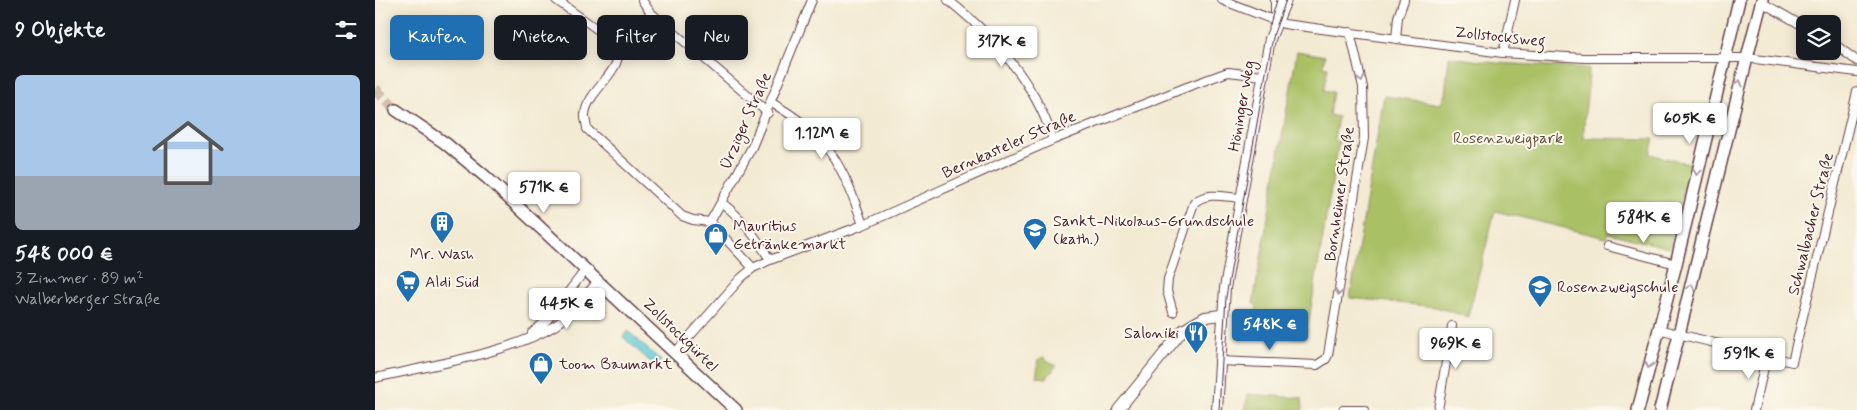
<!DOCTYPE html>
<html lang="de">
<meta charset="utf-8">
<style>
body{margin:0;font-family:Mynerve,sans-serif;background:#242831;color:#f1f3f6;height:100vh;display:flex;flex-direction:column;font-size:19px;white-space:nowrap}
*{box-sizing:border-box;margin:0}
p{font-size:16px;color:#9ea1a6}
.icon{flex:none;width:28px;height:28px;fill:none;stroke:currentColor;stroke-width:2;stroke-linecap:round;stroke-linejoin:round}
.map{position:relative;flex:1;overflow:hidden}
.details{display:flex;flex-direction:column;background:#171b24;width:375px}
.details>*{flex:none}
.banner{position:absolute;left:15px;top:15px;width:475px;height:45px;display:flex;gap:10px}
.tools{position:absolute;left:1421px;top:15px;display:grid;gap:10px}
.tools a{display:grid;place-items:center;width:45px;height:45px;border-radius:8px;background:#171b24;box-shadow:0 2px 12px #0003;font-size:25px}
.price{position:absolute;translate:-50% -42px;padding:0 11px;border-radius:5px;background:#fff;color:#222;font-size:16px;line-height:32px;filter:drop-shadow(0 1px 2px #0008)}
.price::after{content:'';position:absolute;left:50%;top:30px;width:15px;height:11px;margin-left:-8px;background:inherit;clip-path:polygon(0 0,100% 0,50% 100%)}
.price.active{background:#1f6fb2;color:#fff}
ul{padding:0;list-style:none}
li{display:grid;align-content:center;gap:10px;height:265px;padding:0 15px}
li+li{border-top:1px solid #363941}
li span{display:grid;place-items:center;height:155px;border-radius:8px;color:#555}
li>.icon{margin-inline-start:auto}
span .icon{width:90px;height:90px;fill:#fffc;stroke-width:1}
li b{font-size:21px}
h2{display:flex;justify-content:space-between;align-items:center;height:60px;padding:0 15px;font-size:21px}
.tag{padding:0 18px;border-radius:8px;background:#171b24;box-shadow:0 2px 12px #0003;font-size:18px;line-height:45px}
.tag.active{background:#1f6fb2;color:#fff}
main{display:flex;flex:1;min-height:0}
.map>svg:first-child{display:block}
</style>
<main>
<section class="details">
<h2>9 Objekte<svg class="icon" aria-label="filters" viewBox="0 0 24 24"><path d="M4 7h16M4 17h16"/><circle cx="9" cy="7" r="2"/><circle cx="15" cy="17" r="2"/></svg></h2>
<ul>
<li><span style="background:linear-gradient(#a9c7e8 65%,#9aa5b1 0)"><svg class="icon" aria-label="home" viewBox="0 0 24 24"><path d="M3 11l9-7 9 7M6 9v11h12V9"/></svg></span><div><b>548 000 €</b><p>3 Zimmer · 89 m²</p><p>Walberberger Straße</p></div></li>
</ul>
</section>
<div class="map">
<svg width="1482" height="410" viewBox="0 0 1482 410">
<rect width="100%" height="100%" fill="#fbf7ec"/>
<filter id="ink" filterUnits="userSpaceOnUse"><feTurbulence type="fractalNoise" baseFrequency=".02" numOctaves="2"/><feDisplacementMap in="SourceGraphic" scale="10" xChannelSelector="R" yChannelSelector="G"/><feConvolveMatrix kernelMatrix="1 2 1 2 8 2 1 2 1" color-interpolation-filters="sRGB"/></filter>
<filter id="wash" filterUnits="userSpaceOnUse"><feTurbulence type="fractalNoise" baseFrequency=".0096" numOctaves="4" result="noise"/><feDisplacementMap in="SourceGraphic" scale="20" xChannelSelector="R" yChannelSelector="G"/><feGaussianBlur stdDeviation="1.12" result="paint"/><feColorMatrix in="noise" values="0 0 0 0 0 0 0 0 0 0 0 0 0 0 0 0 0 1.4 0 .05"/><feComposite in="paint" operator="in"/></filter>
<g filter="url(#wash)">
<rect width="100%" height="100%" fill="#f3ead3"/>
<!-- green -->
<path fill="#a9c065" stroke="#7a7048" d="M922 51 950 56 948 66 953 67 949 90 958 92 954 115 963 117 959 140 964 141 931 338 877 337 875 334 877 318H880L882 305 878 304 880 292Z
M1074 57 1122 63 1214 68C1214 93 1208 114 1209 138L1279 139 1275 154 1315 164 1294 248 1233 233 1231 238 1120 211 1093 317 1061 307 975 298 1009 96 1066 104 1070 94Z
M668 357 681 366 672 378 661 377 664 359Z
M873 394 927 398 928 410H870Z"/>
<!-- water -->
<path fill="#5dcad4" stroke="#547480" d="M253 331 286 361 280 366 248 337Z"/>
</g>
<g filter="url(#ink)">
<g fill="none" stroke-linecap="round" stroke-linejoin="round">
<!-- secondary-tunnel -->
<path stroke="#d1c1b1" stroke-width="11" stroke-dasharray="11 5.5" stroke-linecap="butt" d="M0 89 21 110"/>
<defs>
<path id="minor" d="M181 0 240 42C255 68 213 88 210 114 209 118 212 124 212 129L307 216 318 220 335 222 378 268
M267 0 275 12 393 113
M573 0C620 37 660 82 678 140
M847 0 909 24 1128 53 1209 58H1372L1482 72
M1386 2 1430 27
M1021 39 1023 17 1029 0
M1458 43 1482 61
M1128 53 1140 0
M395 102C452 133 468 165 488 225
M347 203C367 218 382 238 395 260
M335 222 377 147 437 0
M1232 246 1301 264
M798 312 792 291 793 279 819 203C832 191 850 197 866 198
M1283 329 1417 362 1482 92
M157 333 172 320 211 269
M300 353 366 278 378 268 395 260 488 225 678 140 812 87 853 72 888 76
M844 361 942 365 951 359 953 355 989 138 988 87 975 32
M0 378C53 366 136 353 181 325 196 314 211 295 223 281
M968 410H989
M1063 410 1077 326
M1379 410 1392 355"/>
<path id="tertiary" d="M901 19V0
M743 410 808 330 830 317 846 315
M842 410 850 288 895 39 911 0"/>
<path id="secondary" d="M21 110 70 143 111 177 361 410
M1263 410 1301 264 1364 0
M1285 410C1320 273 1351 136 1387 0"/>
</defs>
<!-- minor casing -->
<use href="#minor" stroke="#633d44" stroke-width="10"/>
<!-- tertiary casing -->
<use href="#tertiary" stroke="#633d44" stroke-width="12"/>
<!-- secondary casing -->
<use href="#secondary" stroke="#633d44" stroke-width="14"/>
<!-- minor -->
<use href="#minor" stroke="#fff" stroke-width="8"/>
<!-- tertiary -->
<use href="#tertiary" stroke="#fff" stroke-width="10"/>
<!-- secondary -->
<use href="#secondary" stroke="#fff" stroke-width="11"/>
<!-- tram -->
<path stroke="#4a1f2b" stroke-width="1" d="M895 24 902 0
M844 410 851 297 892 67 899 33 911 0"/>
</g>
<!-- one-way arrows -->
<defs><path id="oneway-chevron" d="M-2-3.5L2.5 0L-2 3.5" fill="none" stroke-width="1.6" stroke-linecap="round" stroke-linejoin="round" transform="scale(1.25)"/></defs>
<g stroke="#ae9aa0">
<use href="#oneway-chevron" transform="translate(986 79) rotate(77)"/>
<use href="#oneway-chevron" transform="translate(1364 83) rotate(-75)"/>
<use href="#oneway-chevron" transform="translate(1322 172) rotate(103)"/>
<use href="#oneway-chevron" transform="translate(1316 287) rotate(-76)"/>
<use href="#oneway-chevron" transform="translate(964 292) rotate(99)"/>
<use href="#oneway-chevron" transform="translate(1274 365) rotate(104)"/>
</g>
</g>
<!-- icons -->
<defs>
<symbol id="building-pin" viewBox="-11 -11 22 30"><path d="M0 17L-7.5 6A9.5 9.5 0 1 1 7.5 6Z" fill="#1f6fb2" stroke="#fbf7ec"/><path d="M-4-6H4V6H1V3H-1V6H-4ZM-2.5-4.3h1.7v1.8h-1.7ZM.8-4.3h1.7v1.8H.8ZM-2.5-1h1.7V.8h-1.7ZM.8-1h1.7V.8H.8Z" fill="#fff"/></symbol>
<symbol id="school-pin" viewBox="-11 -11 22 30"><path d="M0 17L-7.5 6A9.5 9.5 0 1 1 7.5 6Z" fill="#1f6fb2" stroke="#fbf7ec"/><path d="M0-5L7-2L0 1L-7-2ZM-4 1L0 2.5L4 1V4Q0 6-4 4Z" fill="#fff"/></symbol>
<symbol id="shop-pin" viewBox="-11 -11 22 30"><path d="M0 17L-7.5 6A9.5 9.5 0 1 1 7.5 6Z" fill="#1f6fb2" stroke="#fbf7ec"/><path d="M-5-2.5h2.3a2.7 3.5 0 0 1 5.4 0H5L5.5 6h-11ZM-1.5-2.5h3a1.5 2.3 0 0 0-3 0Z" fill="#fff"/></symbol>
<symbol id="supermarket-pin" viewBox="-11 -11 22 30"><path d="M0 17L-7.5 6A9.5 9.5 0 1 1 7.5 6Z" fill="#1f6fb2" stroke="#fbf7ec"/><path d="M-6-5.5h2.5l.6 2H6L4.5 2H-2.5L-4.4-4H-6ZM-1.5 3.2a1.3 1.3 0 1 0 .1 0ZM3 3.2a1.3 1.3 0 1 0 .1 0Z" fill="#fff"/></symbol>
<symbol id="restaurant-pin" viewBox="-11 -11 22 30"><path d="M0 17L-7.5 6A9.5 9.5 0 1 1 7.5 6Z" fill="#1f6fb2" stroke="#fbf7ec"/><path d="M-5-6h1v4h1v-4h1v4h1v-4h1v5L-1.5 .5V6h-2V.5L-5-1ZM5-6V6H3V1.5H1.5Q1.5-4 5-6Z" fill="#fff"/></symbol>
</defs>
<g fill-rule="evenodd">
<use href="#building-pin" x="53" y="209" width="28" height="38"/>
<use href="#school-pin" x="646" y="216" width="28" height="38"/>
<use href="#shop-pin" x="327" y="221" width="28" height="38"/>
<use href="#supermarket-pin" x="19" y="268" width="28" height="38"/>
<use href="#school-pin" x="1151" y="273" width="28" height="38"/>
<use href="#restaurant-pin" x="807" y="319" width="28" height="38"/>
<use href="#shop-pin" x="152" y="350" width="28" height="38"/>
</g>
<g text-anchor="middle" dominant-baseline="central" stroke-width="4" stroke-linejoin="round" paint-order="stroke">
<!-- street labels -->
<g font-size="16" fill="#4a1f2b" stroke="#fbf7ec">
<text transform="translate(1125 37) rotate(6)">Zollstocksweg</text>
<text transform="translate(867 106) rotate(-80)">Höninger Weg</text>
<text transform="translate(371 121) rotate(-66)">Ürziger Straße</text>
<text transform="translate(634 145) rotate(-24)">Bernkasteler Straße</text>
<text transform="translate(965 194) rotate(-82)">Bornheimer Straße</text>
<text transform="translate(1436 224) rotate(-76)">Schwalbacher Straße</text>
<text transform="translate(305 335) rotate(44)">Zollstockgürtel</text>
</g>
<!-- park labels -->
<g font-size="16" fill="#664f3c" stroke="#fbf7ec">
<text x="1133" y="138">Rosenzweigpark</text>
</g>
<!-- poi labels -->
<g font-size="16" fill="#4a1f2b" stroke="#fbf7ec" text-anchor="start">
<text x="678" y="221">Sankt-Nikolaus-Grundschule<tspan x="678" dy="18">(kath.)</tspan></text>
<text x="358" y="226">Mauritius<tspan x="358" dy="18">Getränkemarkt</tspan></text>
<text x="67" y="254" text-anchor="middle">Mr. Wash</text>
<text x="50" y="282">Aldi Süd</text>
<text x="1182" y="287">Rosenzweigschule</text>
<text x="804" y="333" text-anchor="end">Saloniki</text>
<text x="184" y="364">toom Baumarkt</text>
</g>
</g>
</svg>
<div class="tools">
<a><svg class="icon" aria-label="layers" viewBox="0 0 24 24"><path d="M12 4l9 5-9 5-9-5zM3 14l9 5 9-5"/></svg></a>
</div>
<b class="price" style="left:627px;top:68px">317K €</b>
<b class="price" style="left:1315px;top:145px">605K €</b>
<b class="price" style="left:447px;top:160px">1.12M €</b>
<b class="price" style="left:169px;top:214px">571K €</b>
<b class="price" style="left:1269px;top:244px">584K €</b>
<b class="price" style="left:192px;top:330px">445K €</b>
<b class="price active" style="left:895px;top:351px">548K €</b>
<b class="price" style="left:1081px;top:370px">969K €</b>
<b class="price" style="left:1374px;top:380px">591K €</b>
<div class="banner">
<a class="tag active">Kaufen</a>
<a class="tag">Mieten</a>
<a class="tag">Filter</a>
<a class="tag">Neu</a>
</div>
</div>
</main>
